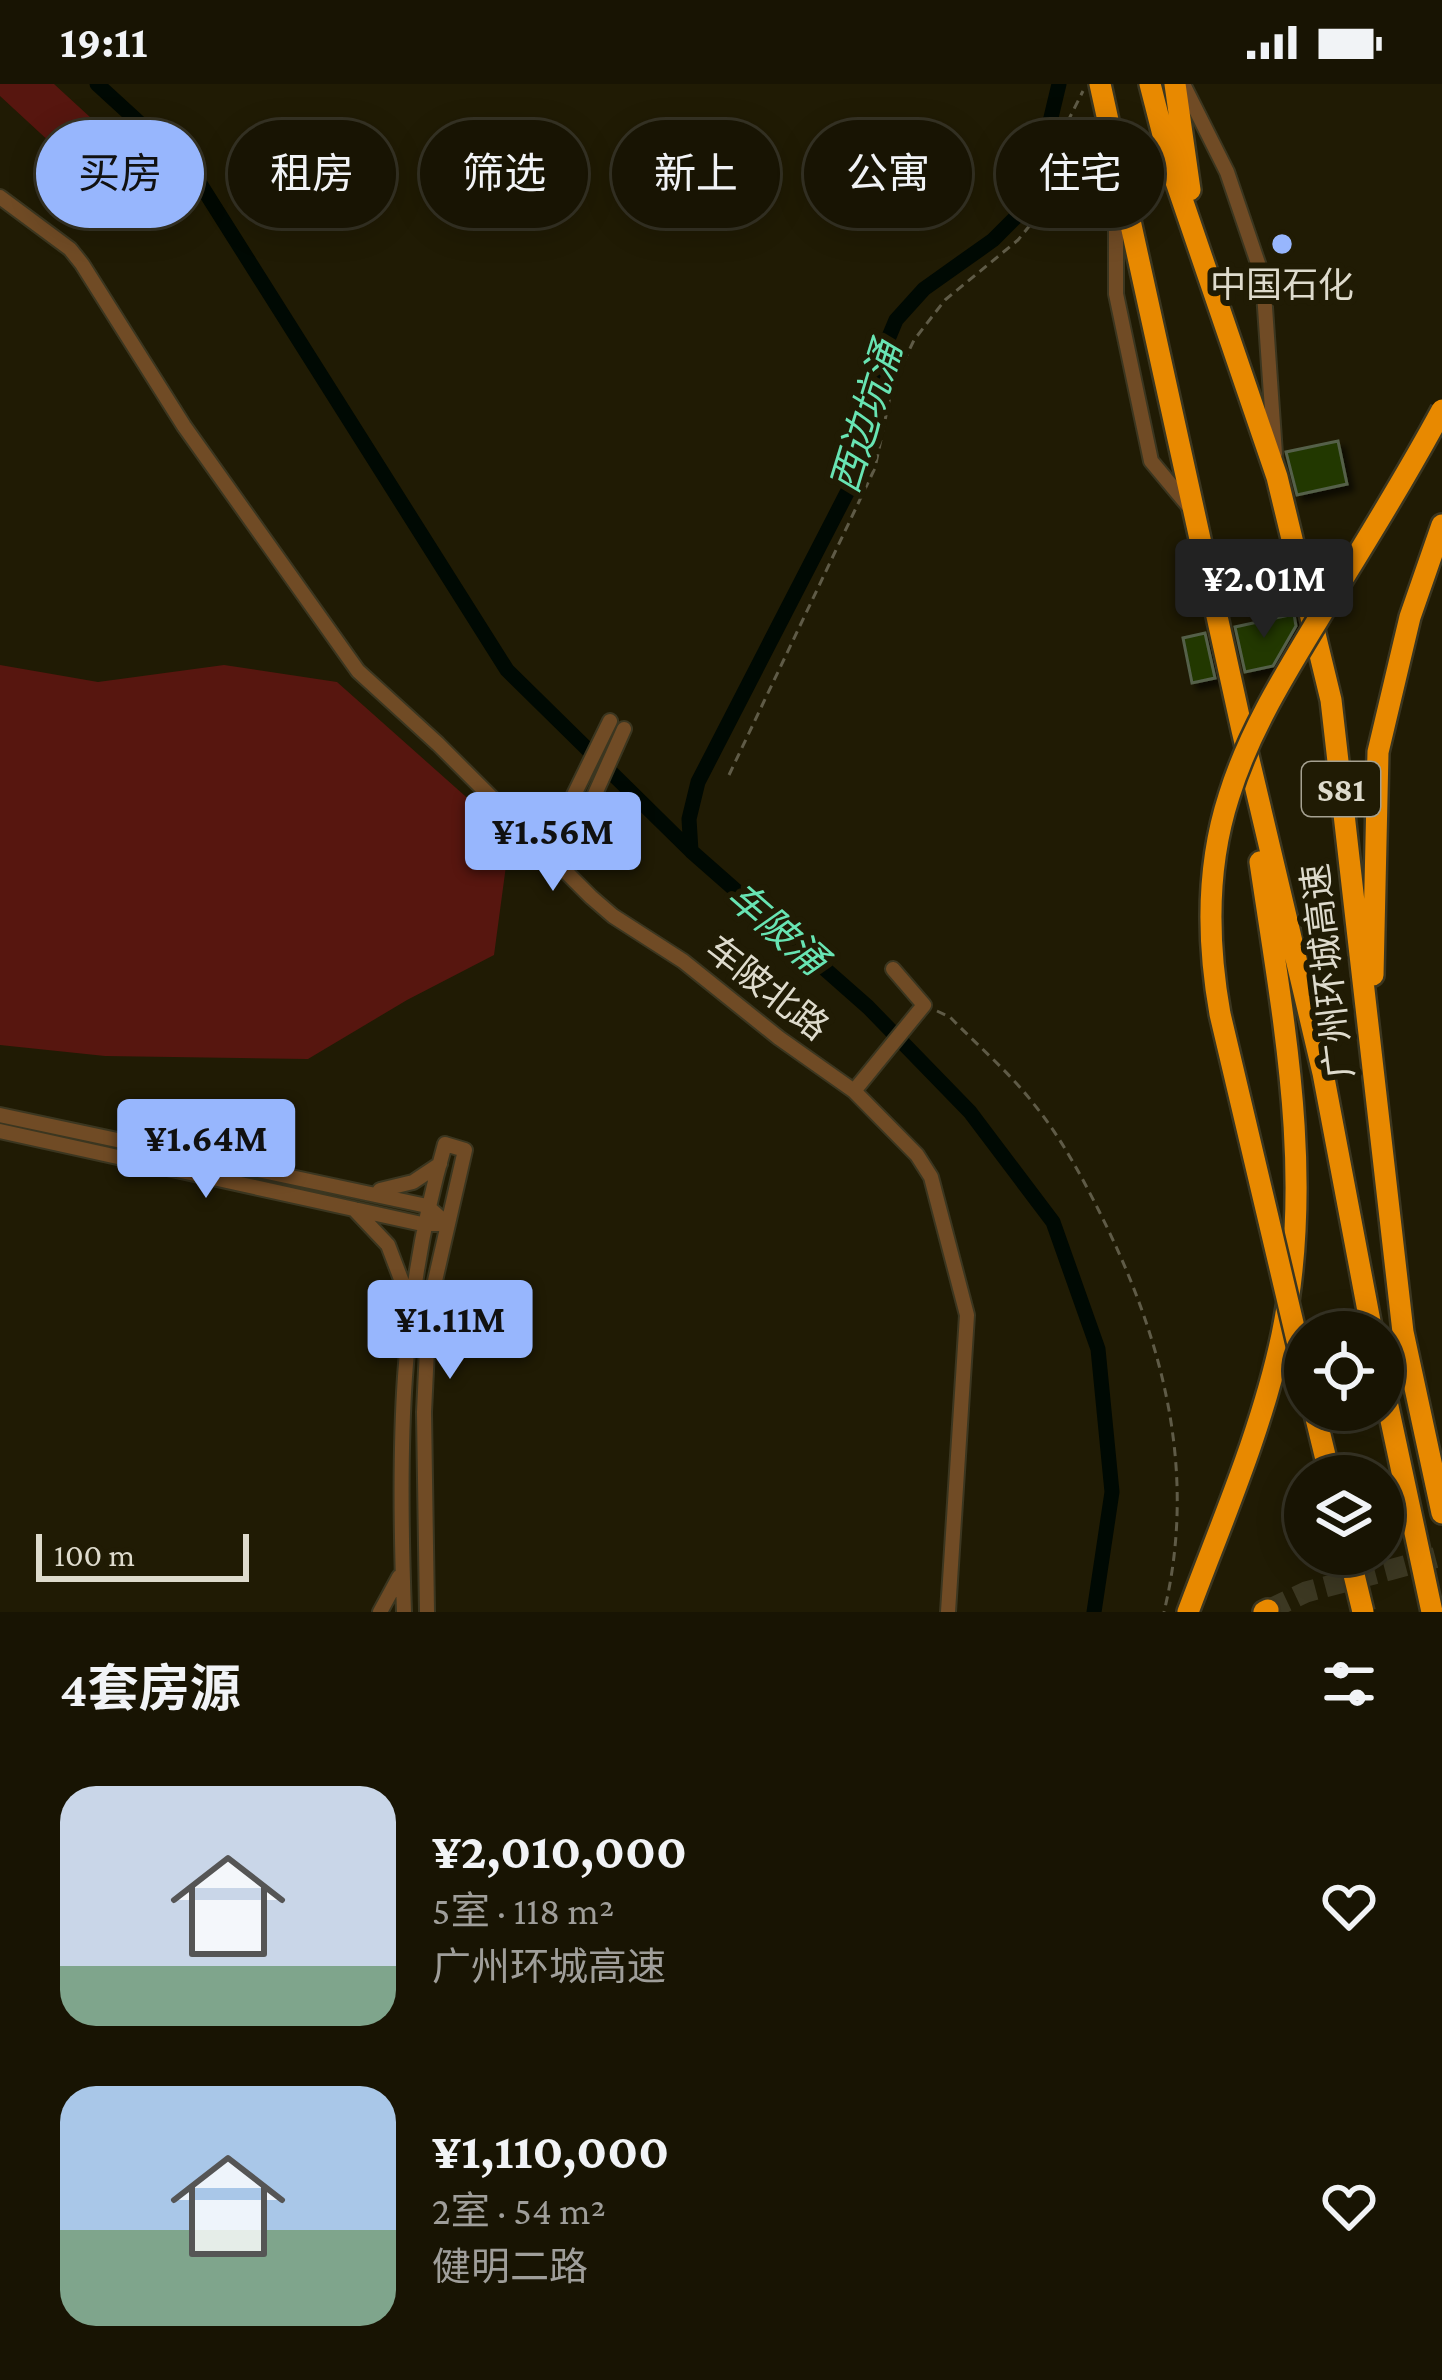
<!DOCTYPE html>
<html lang="zh">
<meta charset="utf-8">
<style>
body{margin:0;font-family:"Crimson Pro","Noto Sans SC",serif;background:#211d0d;color:#f1f3f6;height:100vh;display:flex;flex-direction:column;font-size:45px;white-space:nowrap}
*{box-sizing:border-box;margin:0}
p{font-size:39px;color:#9f9e9a}
.icon{flex:none;width:66px;height:66px;fill:none;stroke:currentColor;stroke-width:2;stroke-linecap:round;stroke-linejoin:round}
.map{position:relative;height:1528px;overflow:hidden}
.drawer{display:flex;flex-direction:column;background:#181403;flex:1}
.drawer>*{flex:none}
.guide{position:absolute;left:36px;top:36px;width:1371px;height:108px;display:flex;gap:24px}
.buttons{position:absolute;left:1284px;top:1227px;display:grid;gap:24px}
.buttons a{display:grid;place-items:center;width:120px;height:120px;border-radius:50%;background:#181403;box-shadow:0 6px 30px #0003,0 0 0 3px #363325;font-size:60px}
.scale{position:absolute;left:36px;bottom:30px;width:213px;box-sizing:border-box;padding-left:12px;border:6px solid #dedbcd;border-top:0;font-size:33px;line-height:42px;white-space:nowrap;color:#dedbcd;-webkit-text-stroke:9px #201b04;paint-order:stroke}
.price{position:absolute;translate:-50% -102px;padding:0 27px;border-radius:12px;background:#97b6fd;color:#111;font-size:39px;line-height:78px;filter:drop-shadow(0 3px 6px #0008)}
.price::after{content:'';position:absolute;left:50%;top:72px;width:36px;height:27px;margin-left:-18px;background:inherit;clip-path:polygon(0 0,100% 0,50% 100%)}
.price.on{background:#222;color:#fff}
ul{padding:0;list-style:none}
li{display:flex;align-items:center;gap:36px;height:300px;padding:0 60px}
li span{display:grid;place-items:center;flex:none;width:336px;height:240px;border-radius:36px;color:#555}
li>.icon{margin-inline-start:auto}
span .icon{width:144px;height:144px;fill:#fffc;stroke-width:1}
li b{font-size:51px}
h2{display:flex;justify-content:space-between;align-items:center;height:144px;padding:0 60px;font-size:51px}
.chip{padding:0 42px;border-radius:54px;background:#181403;box-shadow:0 6px 30px #0003,0 0 0 3px #363325;font-size:42px;line-height:108px}
.chip.on{background:#97b6fd;color:#111}
.status{display:flex;justify-content:space-between;align-items:center;height:84px;padding:0 60px;background:#181403;direction:ltr}
.status svg{height:33px;fill:currentColor}
.map>svg:first-child{display:block}
</style>
<div class="status"><b>19:11</b><svg viewBox="0 0 49 12"><path d="M0 12V9h3v3zM5 12V6h3v6zM10 12V3h3v9zM15 12V0h3v12zM26 1h20v11H26zM47 4h2v5h-2z"/></svg></div>
<div class="map">
<svg width="1442" height="1528" viewBox="0 0 1442 1528">
<defs>
<filter id="shadow"><feDropShadow dx="6" dy="6" stdDeviation="3" flood-color="#0009"/></filter>
</defs>
<rect width="100%" height="100%" fill="#201b04"/>
<!-- green -->
<path fill="#57160f" d="M0 0H54L178 114 144 145 0 12Z
M0 581 98 598 224 581 337 598 510 752 494 871 407 916 308 975 105 972 0 961Z"/>
<g fill="none" stroke-linecap="round" stroke-linejoin="round">
<!-- canal -->
<path stroke="#000903" stroke-width="15" d="M97 0 192 87 507 586 691 767 868 923 970 1028 1053 1138 1098 1265 1112 1408 1094 1528
M691 767 689 735 698 698 852 399 871 296 896 236 924 205 993 156 1020 129 1037 92 1059 0"/>
</g>
<!-- building -->
<path fill="#223903" stroke="#55614a" stroke-width="3" filter="url(#shadow)" d="M1338 357 1347 400 1297 411 1286 368Z
M1294 530 1296 542 1273 582 1245 588 1235 543Z
M1205 549 1215 594 1192 599 1183 554Z"/>
<g fill="none" stroke-linecap="round" stroke-linejoin="round">
<!-- highway-tunnel -->
<path stroke="#3c3822" stroke-width="21" stroke-dasharray="21 10" stroke-linecap="butt" d="M1268 1526 1306 1508 1442 1472"/>
<defs>
<path id="minor" d="M1183 0 1227 88 1263 194 1275 370
M1116 105V210L1151 377 1191 425
M0 113 70 165 82 180 184 342 358 587 438 660 591 813 613 832 683 877 779 954 854 1007 917 1071 931 1093 967 1231 948 1528
M553 754 610 637
M570 766 624 645
M854 1007 924 921 893 885
M0 1031 427 1122 447 1140H422L0 1047
M380 1106 413 1098 440 1080
M354 1125 388 1161 407 1211
M380 1528 399 1493
M404 1528C398 1365 399 1219 445 1060L465 1066 429 1223 424 1328 427 1528"/>
<path id="highway" d="M1100 0 1242 646 1323 989 1372 1248
M1150 0 1172 86 1277 393 1331 616 1403 1248 1442 1429
M1175 0 1190 106
M1373 891 1378 668 1410 533 1442 441
M1383 1299 1432 1528
M1314 1326 1330 1392
M1188 1528C1222 1437 1262 1346 1282 1251 1315 1092 1283 935 1260 778
M1264 1528 1268 1526"/>
</defs>
<!-- minor casing -->
<use href="#minor" stroke="#3b3620" stroke-width="18"/>
<!-- highway casing -->
<use href="#highway" stroke="#3b3620" stroke-width="26"/>
<!-- path -->
<path stroke="#5f5b47" stroke-width="3" stroke-dasharray="9 6" stroke-linecap="butt" d="M729 691 875 384 892 303 914 256 945 216 1018 156 1040 129 1056 93 1068 37 1083 7
M937 927 950 933C977 961 1009 988 1033 1019 1060 1052 1081 1091 1100 1129 1163 1255 1198 1387 1164 1528"/>
<!-- minor -->
<use href="#minor" stroke="#704b25" stroke-width="14"/>
<!-- highway -->
<use href="#highway" stroke="#e88900" stroke-width="21"/>
<defs>
<path id="highway-bridge" d="M1305 1290 1220 930C1207 857 1206 783 1229 712 1250 644 1289 584 1325 524 1365 459 1406 393 1442 326
M1349 1470 1363 1528"/>
</defs>
<!-- highway-bridge casing -->
<use href="#highway-bridge" stroke="#3b3620" stroke-width="26" stroke-linecap="butt"/>
<!-- highway-bridge -->
<use href="#highway-bridge" stroke="#e88900" stroke-width="21"/>
</g>
<!-- markers -->
<circle fill="#97b6fd" stroke="#201b04" stroke-width="4.5" cx="1282" cy="160" r="12"/>
<g text-anchor="middle" dominant-baseline="central" stroke-width="12" stroke-linejoin="round" paint-order="stroke">
<!-- shield labels -->
<rect fill="#201b04" stroke="#a5a191" stroke-width="3" x="1302" y="678" width="78" height="54" rx="9"/>
<g font-size="33" font-weight="bold" fill="#dedbcd">
<text x="1341" y="705">S81</text>
</g>
<!-- poi labels -->
<g font-size="36" fill="#dedbcd" stroke="#201b04">
<text x="1282" y="201">中国石化</text>
</g>
<!-- street labels -->
<g font-size="36" fill="#dedbcd" stroke="#201b04">
<text transform="translate(1328 887) rotate(-97)">广州环城高速</text>
<text transform="translate(767 904) rotate(38)">车陂北路</text>
</g>
<!-- water labels -->
<g font-size="39" font-style="italic" fill="#68e4b3" stroke="#201b04">
<text transform="translate(866 333) rotate(-73)">西边坑涌</text>
<text transform="translate(777 844) rotate(41)">车陂涌</text>
</g>
</g>
</svg>
<div class="buttons">
<a><svg class="icon" aria-label="locate" viewBox="0 0 24 24"><circle cx="12" cy="12" r="6"/><path d="M12 2v4M12 18v4M2 12h4M18 12h4"/></svg></a>
<a><svg class="icon" aria-label="layers" viewBox="0 0 24 24"><path d="M12 4l9 5-9 5-9-5zM3 14l9 5 9-5"/></svg></a>
</div>
<div class="scale">100 m</div>
<b class="price on" style="left:1264px;top:557px">¥2.01M</b>
<b class="price" style="left:553px;top:810px">¥1.56M</b>
<b class="price" style="left:206px;top:1117px">¥1.64M</b>
<b class="price" style="left:450px;top:1298px">¥1.11M</b>
<div class="guide">
<a class="chip on">买房</a>
<a class="chip">租房</a>
<a class="chip">筛选</a>
<a class="chip">新上</a>
<a class="chip">公寓</a>
<a class="chip">住宅</a>
</div>
</div>
<section class="drawer">
<h2>4套房源<svg class="icon" aria-label="filters" viewBox="0 0 24 24"><path d="M4 7h16M4 17h16"/><circle cx="9" cy="7" r="2"/><circle cx="15" cy="17" r="2"/></svg></h2>
<ul>
<li><span style="background:linear-gradient(#c9d6e8 75%,#7fa58c 0)"><svg class="icon" aria-label="home" viewBox="0 0 24 24"><path d="M3 11l9-7 9 7M6 9v11h12V9"/></svg></span><div><b>¥2,010,000</b><p>5室 · 118 m²</p><p>广州环城高速</p></div><svg class="icon" aria-label="heart" viewBox="0 0 24 24"><path d="M12 20l-8-8c-3-5 5-10 8-4 3-6 11-1 8 4z"/></svg></li>
<li><span style="background:linear-gradient(#a9c7e8 60%,#7fa58c 0)"><svg class="icon" aria-label="home" viewBox="0 0 24 24"><path d="M3 11l9-7 9 7M6 9v11h12V9"/></svg></span><div><b>¥1,110,000</b><p>2室 · 54 m²</p><p>健明二路</p></div><svg class="icon" aria-label="heart" viewBox="0 0 24 24"><path d="M12 20l-8-8c-3-5 5-10 8-4 3-6 11-1 8 4z"/></svg></li>
</ul>
</section>
